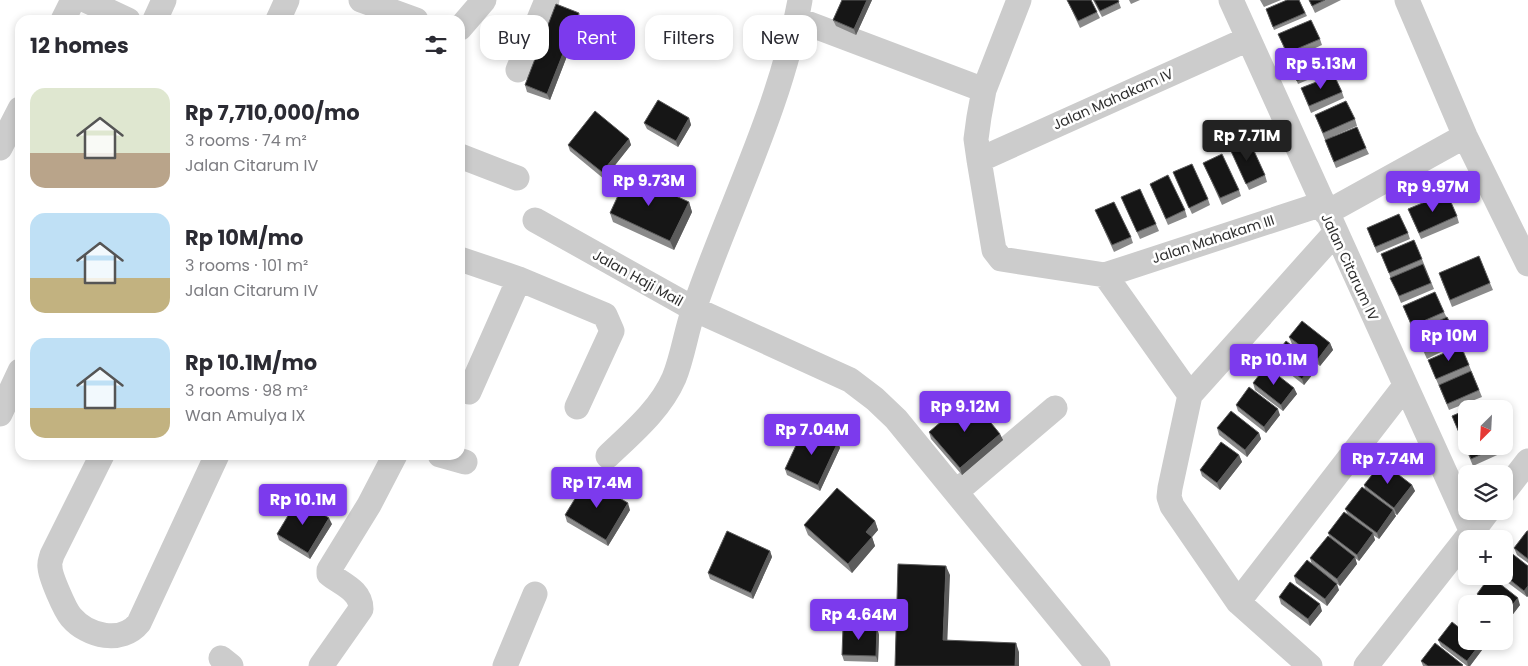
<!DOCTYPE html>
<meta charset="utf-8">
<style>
body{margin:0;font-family:Poppins,sans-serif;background:#f2f2f3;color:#2b2b33;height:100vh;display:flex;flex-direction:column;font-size:19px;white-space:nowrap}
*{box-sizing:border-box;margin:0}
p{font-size:16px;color:#7c7c81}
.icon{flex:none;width:28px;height:28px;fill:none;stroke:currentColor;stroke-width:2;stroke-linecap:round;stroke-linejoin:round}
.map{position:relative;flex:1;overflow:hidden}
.sheet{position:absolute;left:15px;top:15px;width:450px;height:445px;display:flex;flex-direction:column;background:#fff;border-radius:15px;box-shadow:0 2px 8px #0003}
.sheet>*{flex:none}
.hud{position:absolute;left:480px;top:15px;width:475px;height:45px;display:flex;gap:10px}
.needle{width:32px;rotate:204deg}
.fabs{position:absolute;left:1458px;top:400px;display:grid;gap:10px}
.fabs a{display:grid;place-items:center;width:55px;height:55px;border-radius:10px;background:#fff;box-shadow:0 2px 8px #0003;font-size:25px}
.price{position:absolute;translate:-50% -42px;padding:0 11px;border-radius:5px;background:#7c3aed;color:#fff;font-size:16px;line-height:32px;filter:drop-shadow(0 1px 2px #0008)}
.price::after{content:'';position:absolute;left:50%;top:30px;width:15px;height:11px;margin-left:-8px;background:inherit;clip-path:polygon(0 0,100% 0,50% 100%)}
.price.on{background:#222;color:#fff}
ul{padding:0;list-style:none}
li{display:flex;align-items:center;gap:15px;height:125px;padding:0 15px}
li span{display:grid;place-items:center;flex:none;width:140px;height:100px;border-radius:15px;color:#555}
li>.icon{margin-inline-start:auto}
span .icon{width:60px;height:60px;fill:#fffc;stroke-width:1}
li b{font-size:21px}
h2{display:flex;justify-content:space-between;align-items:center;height:60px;padding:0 15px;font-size:21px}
.tag{padding:0 18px;border-radius:15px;background:#fff;box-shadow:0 2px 8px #0003;font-size:18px;line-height:45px}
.tag.on{background:#7c3aed;color:#fff}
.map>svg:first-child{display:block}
</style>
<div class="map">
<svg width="1528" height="666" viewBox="0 0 1528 666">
<rect width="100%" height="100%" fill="#fff"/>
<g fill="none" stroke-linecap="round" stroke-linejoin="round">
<!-- minor -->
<path stroke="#ccc" stroke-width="25" d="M85 0 128 20
M361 0 416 20
M1019 0 984 90 979 117 976 139 979 160 994 250 1001 259 1105 275 1322 204
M1231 0 1472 532
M1407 0 1465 136 1528 264
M796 19 984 90
M63 20 73 0
M155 20 164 0
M278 20 287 0
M460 28 484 0
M518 70 547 0
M0 148 20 109
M460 156 517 178
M979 160 1248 39
M1326 213 1465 136
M535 220 694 309 850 380 875 399 896 419 1098 666
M460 259 519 279 605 315 612 331 577 407
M1105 275 1190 395 1170 488 1169 497 1172 506 1238 602 1310 666
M469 392 519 279
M1190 395 1335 233
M0 414 20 371
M102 455 52 555C51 559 49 563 50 567 50 576 65 610 71 617 88 637 122 644 139 623L217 455
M440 455 465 462
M608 456C632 433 660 410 674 378 683 356 686 331 694 309 729 206 781 108 800 0
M956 492 1055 408
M1504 492 1528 461
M1467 539 1488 511
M1238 602 1405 386
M221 658 231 666
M321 666 361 609C361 590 341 584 329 574V570L369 505 395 455
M505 666 535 594
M1366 666 1466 539"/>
</g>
<!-- wall -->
<path fill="#8a8a8a" d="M842 0H872L856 35 836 26 833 20Z
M1067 0H1091L1100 18 1080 28Z
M1093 0H1118L1121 8 1102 17Z
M1129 0H1140L1131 4Z
M1260 0H1281L1264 7Z
M1299 0 1307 16 1274 30 1266 9Z
M1309 0H1341L1315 13Z
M581 20 550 100 527 92 525 85Z
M1278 34 1320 39 1322 45 1289 60Z
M1323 50 1331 70 1298 84 1290 64Z
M1301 88 1342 92 1344 98 1311 113Z
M1315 115 1355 119 1357 126 1334 136 1366 148 1369 154 1336 168 1327 146 1325 140Z
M689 118 691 125 678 147 647 129 644 123Z
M629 139 631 145 604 179 570 151 568 145Z
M1230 149 1265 175 1267 182 1249 190Z
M1203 163 1239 190 1241 196 1222 205Z
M1173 172 1208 199 1210 205 1192 214Z
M1150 184 1185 210 1187 217 1168 225Z
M1121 197 1156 224 1159 231 1140 239Z
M689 202 692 212 674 250 613 222 610 213Z
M1408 209 1457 216 1459 223 1421 239Z
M1095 210 1131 237 1133 243 1114 252Z
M1367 228 1408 233 1410 239 1377 253Z
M1381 254 1422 259 1434 289 1401 303Z
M1441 279 1490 283 1493 290 1452 307Z
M1403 306 1444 312 1459 343 1427 359 1415 333H1414Z
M1289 337 1330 343 1333 350 1320 366 1292 344Z
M1274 357 1314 363 1317 369 1304 385 1276 363Z
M1428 360 1469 365 1482 397 1449 410Z
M1253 383 1294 388 1297 394 1283 411 1255 390Z
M1236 405 1280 415 1266 433 1238 411Z
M1466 410V446H1504L1506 451 1473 466 1452 416Z
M1217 428 1259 433 1261 439 1247 457 1219 435Z
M929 432 1000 434 1003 440 962 475 931 439Z
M838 442 840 448 820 491 787 475 785 469Z
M1239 455 1242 462 1220 490 1202 476 1200 470Z
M1364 485H1412L1415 491 1397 515 1394 513 1396 516 1379 539 1373 535 1375 540 1359 561 1355 558 1357 564 1340 586 1312 565 1310 558 1330 538 1328 533 1348 515 1345 509 1365 489Z
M630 510 608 546 567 522 565 515Z
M875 521 878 530 872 537 875 546 852 573 808 535 804 525Z
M332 524 310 559 279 540 277 534Z
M1528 531V563L1517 555 1514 548Z
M770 551 772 557 753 599 710 579 708 573Z
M1504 560 1528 566V596L1527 597 1499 576H1504Z
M1294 576 1339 590 1327 606 1296 583Z
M1477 594 1520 605 1507 622 1504 619V604H1468L1479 600Z
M1279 597 1322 611 1310 626 1281 604Z
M1466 606V623L1463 620 1460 614Z
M877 628 879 635 878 662 844 661 842 655Z
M1438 640 1482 650 1470 666H1467L1441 646Z
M1421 661 1463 666H1423Z"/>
<!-- shaded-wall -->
<path fill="#5c5c5c" d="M867 0H872L856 35 854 29Z
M579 13 581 20 550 100 547 94Z
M689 118 691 125 678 147 676 141Z
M629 139 631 145 604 179 602 172Z
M689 202 692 212 674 250 670 241Z
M1330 343 1333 350 1320 366 1318 359Z
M1314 363 1317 369 1304 385 1302 379Z
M1294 388 1297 394 1283 411 1281 405Z
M1278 409 1280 415 1266 433 1264 427Z
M1259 433 1261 439 1247 457 1245 450Z
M1000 434 1003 440 962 475 960 468Z
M838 442 840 448 820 491 818 485Z
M1239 455 1242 462 1220 490 1217 483Z
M1412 485 1415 491 1397 515 1394 508Z
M628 503 630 510 608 546 606 540Z
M1393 510 1396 516 1379 539 1377 533Z
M329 518 332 524 310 559 308 553Z
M875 521 878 530 872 537 875 546 852 573 848 564 866 532Z
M1373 533 1375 540 1359 561 1357 555Z
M770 551 772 557 753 599 751 593Z
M1355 557 1357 564 1340 586 1337 579Z
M946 566 950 575 947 649 943 640Z
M1337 584 1339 590 1327 606 1325 599Z
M1528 586V596L1527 597 1524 591Z
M1518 598 1520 605 1507 622 1504 615Z
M1320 604 1322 611 1310 626 1308 619Z
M877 628 879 635 878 662 876 656Z
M1016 643 1019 652V666H1015Z
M1480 644 1482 650 1470 666H1468L1467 661Z"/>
<!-- building -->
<path fill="#161616" stroke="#5c5c5c" d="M842 0H867L854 29 833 20Z
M1067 0H1091L1097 12 1078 21Z
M1094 0H1118L1119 2 1100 11Z
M1287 0H1299L1305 13 1273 27 1266 9Z
M1309 0H1325L1312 6Z
M556 4 579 13 547 94 525 85Z
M1311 20 1320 39 1287 53 1278 34Z
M1323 50 1330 66 1297 81 1290 64Z
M1334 75 1342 92 1309 106 1301 88Z
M658 100 689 118 676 141 644 123Z
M1346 101 1355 119 1323 133 1315 115Z
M595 111 629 139 602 172 568 145Z
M1357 127 1366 148 1334 162 1325 140Z
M1249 140 1265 175 1246 184 1230 149Z
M1222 154 1239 190 1220 198 1203 163Z
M1192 164 1208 199 1189 208 1173 172Z
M628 174 689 202 670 241 610 213Z
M1168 175 1185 210 1166 219 1150 184Z
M1140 189 1156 224 1137 232 1121 197Z
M1447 193 1457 216 1419 233 1408 209Z
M1114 202 1131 237 1112 245 1095 210Z
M1399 214 1408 233 1375 247 1367 228Z
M1414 240 1422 259 1389 273 1381 254Z
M1479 256 1490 283 1450 300 1439 273Z
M1423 264 1431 283 1399 296 1390 278Z
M1435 292 1444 312 1412 326 1403 306Z
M1447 317 1457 337 1425 352 1415 332Z
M1302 321 1330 343 1318 359 1289 337Z
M1286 341 1314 363 1302 379 1274 357Z
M1461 346 1469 365 1436 379 1428 360Z
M1266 366 1294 388 1281 405 1253 383Z
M1471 371 1479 390 1447 404 1439 385Z
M1249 387 1278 409 1264 427 1236 405Z
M970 397 1000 434 960 468 929 432Z
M1485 403 1487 409H1470Z
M1466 410V433L1460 435 1452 416Z
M1231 411 1259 433 1245 450 1217 428Z
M805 426 838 442 818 485 785 469Z
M1466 438V446H1500L1471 459 1462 440Z
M1221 442 1239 455 1217 483 1200 470Z
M1382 462 1412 485 1394 508 1364 485Z
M587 479 628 503 606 540 565 515Z
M1362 487 1393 510 1377 533 1345 509Z
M837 488 875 521 866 532 872 537 848 564 804 525Z
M298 499 329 518 308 553 277 534Z
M1344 512 1373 533 1357 555 1328 533Z
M727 531 770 551 751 593 708 573Z
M1527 531H1528V559L1514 548Z
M1328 536 1355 557 1337 579 1310 558Z
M1510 552 1528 566V586L1524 591 1504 575V560Z
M1307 560 1337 584 1325 599 1294 576Z
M898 564 946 566 943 640 1016 643 1015 666H895Z
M1490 576 1518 598 1504 615V604H1490L1477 594Z
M1290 582 1320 604 1308 619 1279 597Z
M1474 596 1484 604H1468Z
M1466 606V618L1460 614Z
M1452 622 1466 633V641H1477L1480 644 1467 661 1438 640Z
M843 627 877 628 876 656 842 655Z
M1435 643 1463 665 1462 666H1428L1421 661Z"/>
<g text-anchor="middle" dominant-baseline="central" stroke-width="5" stroke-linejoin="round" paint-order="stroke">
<!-- street labels -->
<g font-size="14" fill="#2f2f2f" stroke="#fff">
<text transform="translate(1113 99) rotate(-24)">Jalan Mahakam IV</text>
<text transform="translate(1213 239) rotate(-18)">Jalan Mahakam III</text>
<text transform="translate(1350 267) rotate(65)">Jalan Citarum IV</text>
<text transform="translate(638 278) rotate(29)">Jalan Haji Mail</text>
</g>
</g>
</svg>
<div class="fabs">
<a><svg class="needle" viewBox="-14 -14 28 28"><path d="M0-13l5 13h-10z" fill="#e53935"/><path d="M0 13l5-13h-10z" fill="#7c7c81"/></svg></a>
<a><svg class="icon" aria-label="layers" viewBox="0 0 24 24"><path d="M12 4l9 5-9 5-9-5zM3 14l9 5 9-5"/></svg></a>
<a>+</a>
<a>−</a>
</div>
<b class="price" style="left:1321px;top:90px">Rp 5.13M</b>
<b class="price on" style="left:1247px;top:162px">Rp 7.71M</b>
<b class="price" style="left:649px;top:207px">Rp 9.73M</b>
<b class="price" style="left:1433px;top:213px">Rp 9.97M</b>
<b class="price" style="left:1449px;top:362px">Rp 10M</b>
<b class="price" style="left:1274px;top:386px">Rp 10.1M</b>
<b class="price" style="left:965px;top:433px">Rp 9.12M</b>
<b class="price" style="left:812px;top:456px">Rp 7.04M</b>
<b class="price" style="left:1388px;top:485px">Rp 7.74M</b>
<b class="price" style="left:597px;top:509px">Rp 17.4M</b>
<b class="price" style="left:303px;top:526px">Rp 10.1M</b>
<b class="price" style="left:859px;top:641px">Rp 4.64M</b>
<div class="hud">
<a class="tag">Buy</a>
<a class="tag on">Rent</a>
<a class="tag">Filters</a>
<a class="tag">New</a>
</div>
<section class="sheet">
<h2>12 homes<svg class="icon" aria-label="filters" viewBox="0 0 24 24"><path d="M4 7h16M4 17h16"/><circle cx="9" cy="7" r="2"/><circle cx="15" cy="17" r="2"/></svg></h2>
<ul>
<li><span style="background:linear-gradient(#dfe7d0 65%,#b9a48a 0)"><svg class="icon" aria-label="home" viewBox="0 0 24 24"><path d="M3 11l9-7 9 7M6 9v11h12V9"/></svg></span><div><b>Rp 7,710,000/mo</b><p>3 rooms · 74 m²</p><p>Jalan Citarum IV</p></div></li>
<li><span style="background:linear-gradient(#bfe0f5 65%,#c2b280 0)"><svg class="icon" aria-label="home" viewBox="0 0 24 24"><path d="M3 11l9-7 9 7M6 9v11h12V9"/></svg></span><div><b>Rp 10M/mo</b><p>3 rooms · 101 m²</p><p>Jalan Citarum IV</p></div></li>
<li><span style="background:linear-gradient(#bfe0f5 70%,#c2b280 0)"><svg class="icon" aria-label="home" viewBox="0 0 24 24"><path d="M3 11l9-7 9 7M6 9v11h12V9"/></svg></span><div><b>Rp 10.1M/mo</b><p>3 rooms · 98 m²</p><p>Wan Amulya IX</p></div></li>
</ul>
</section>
</div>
